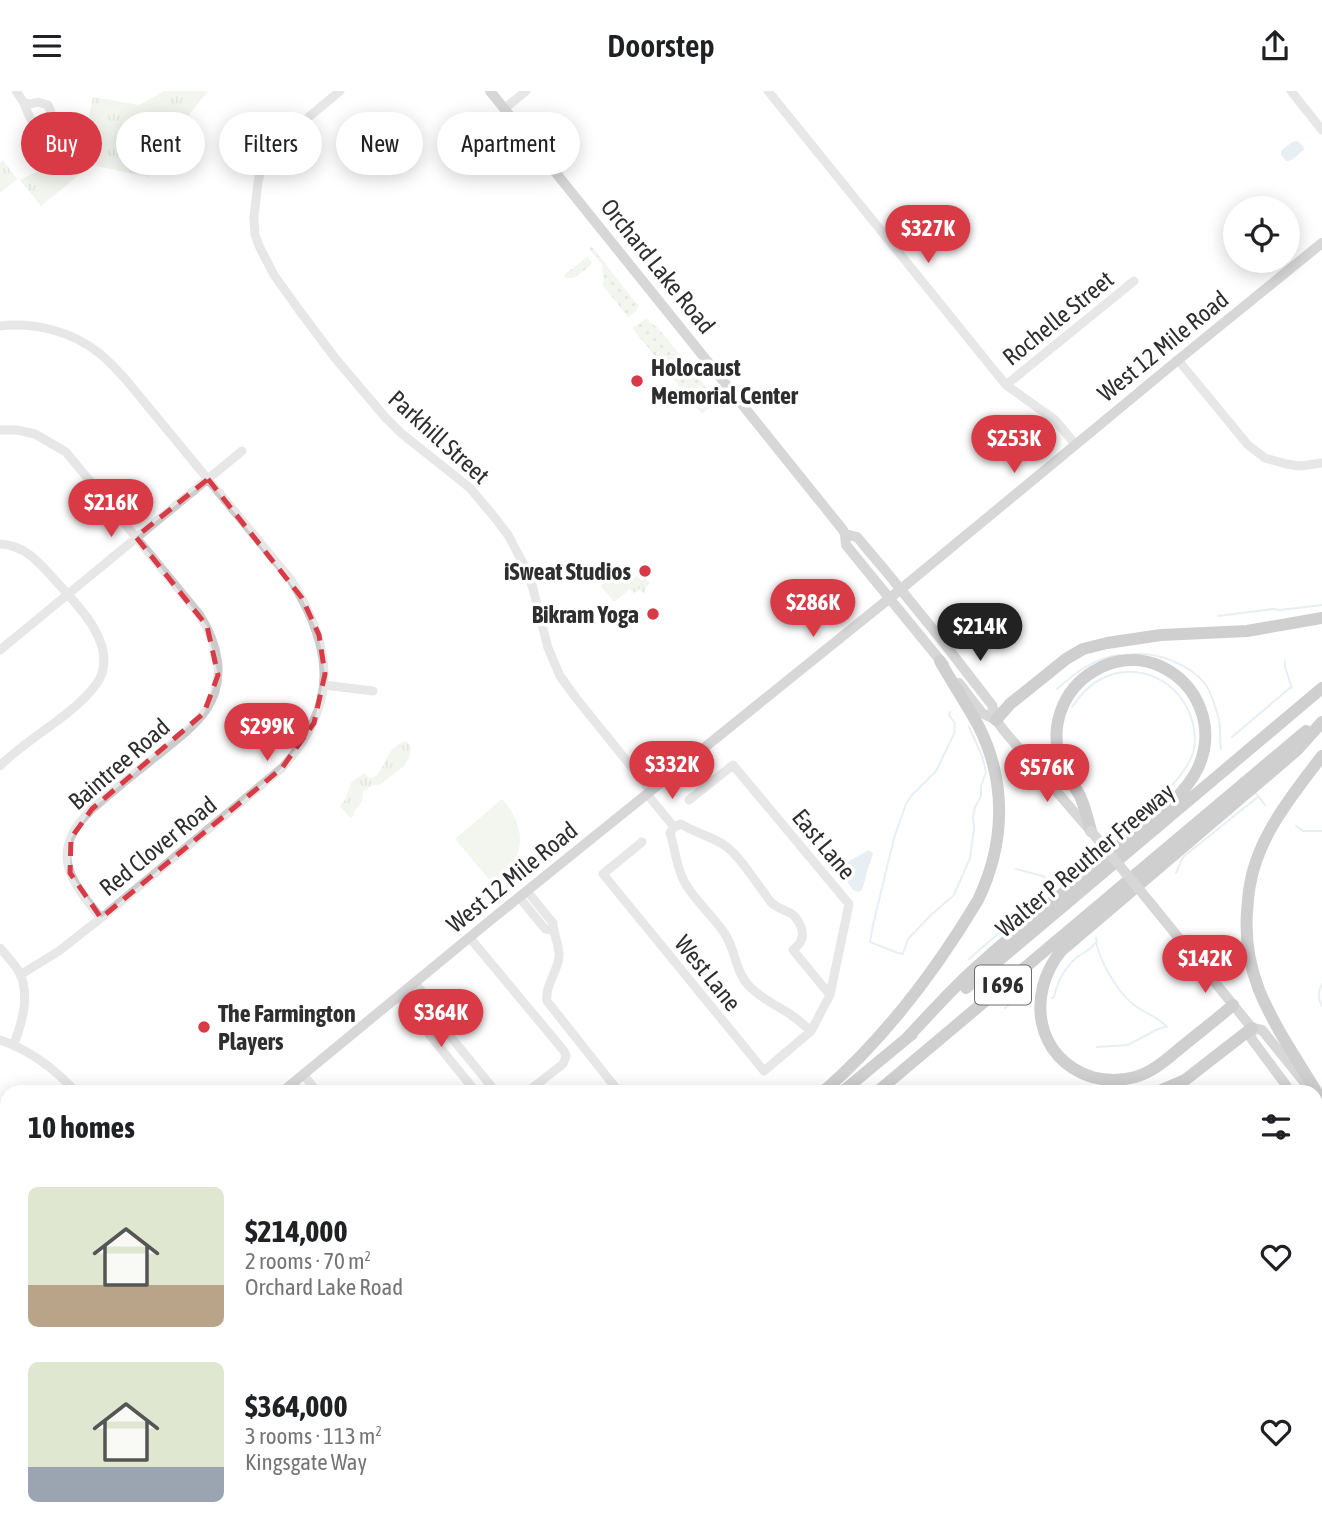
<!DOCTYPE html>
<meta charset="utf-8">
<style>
body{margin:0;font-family:"Asap Condensed",sans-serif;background:#f2f2f2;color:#202124;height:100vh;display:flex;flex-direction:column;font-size:26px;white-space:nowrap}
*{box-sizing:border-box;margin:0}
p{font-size:23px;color:#757577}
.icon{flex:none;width:38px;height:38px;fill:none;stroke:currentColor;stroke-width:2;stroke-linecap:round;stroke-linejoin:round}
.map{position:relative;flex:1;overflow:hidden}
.sheet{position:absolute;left:0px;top:994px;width:1323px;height:448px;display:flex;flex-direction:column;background:#fff;border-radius:21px 21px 0 0;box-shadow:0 4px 18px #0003}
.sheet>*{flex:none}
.hud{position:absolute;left:21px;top:21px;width:700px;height:63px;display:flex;gap:14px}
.buttons{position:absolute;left:1223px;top:105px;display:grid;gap:14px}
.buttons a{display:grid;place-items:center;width:77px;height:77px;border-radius:50%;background:#fff;box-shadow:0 4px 18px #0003;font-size:35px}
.price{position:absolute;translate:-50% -60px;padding:0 16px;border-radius:24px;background:#d93b46;color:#fff;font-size:23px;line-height:46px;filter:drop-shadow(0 2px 4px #0008)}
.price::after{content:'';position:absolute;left:50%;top:42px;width:21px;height:16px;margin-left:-10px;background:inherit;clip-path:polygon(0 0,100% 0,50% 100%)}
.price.on{background:#222;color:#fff}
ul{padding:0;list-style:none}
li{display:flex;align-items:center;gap:21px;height:175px;padding:0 28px}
li span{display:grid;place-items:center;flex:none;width:196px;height:140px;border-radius:10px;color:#555}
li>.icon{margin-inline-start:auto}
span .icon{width:84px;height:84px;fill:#fffc;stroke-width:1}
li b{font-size:30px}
h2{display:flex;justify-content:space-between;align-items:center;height:84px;padding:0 28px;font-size:30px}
.tag{padding:0 24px;border-radius:32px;background:#fff;box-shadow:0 4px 18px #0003;font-size:24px;line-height:63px}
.tag.on{background:#d93b46;color:#fff}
header{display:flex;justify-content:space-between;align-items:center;height:91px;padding:0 28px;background:#fff;font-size:32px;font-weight:600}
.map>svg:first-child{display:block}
</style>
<header><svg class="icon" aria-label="menu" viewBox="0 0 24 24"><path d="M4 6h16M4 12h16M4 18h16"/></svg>Doorstep<svg class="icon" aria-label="share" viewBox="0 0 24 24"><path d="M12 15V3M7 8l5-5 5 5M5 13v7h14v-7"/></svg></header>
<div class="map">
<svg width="1322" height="1442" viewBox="0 0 1322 1442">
<defs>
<pattern id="grass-dots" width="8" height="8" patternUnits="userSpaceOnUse" patternTransform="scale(1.75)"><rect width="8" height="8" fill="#e3eadc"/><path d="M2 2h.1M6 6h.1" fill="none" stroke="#c3c9bd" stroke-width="1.8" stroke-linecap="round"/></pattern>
<pattern id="park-tufts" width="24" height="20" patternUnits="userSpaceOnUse" patternTransform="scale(1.75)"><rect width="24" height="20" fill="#e3eadc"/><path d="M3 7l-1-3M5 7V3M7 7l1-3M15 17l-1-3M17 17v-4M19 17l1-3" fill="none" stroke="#c3c9bd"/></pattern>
</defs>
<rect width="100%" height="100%" fill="#fff"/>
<!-- grass -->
<path fill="url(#grass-dots)" d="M592 156 636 212 639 214 637 219 628 226 602 193 604 191 602 173 589 158Z
M587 166 591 171 590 175 574 187H566L564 184Z
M646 228 658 237 716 308 714 313 702 323 632 237Z"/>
<!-- park -->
<path fill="url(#park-tufts)" d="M164 0H208L191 21 149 86 91 74 41 115 20 89 65 67 84 50 93 6 139 14Z
M3 69 17 88 0 102V72Z
M624 476 633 487 637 485 641 489 645 486 650 492 646 496 644 503 640 498 634 502 630 498 614 511 601 495Z
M406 650 411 656 409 667 404 675 381 693 371 695 363 701 362 710 354 721 353 726 350 727 340 715 345 709 351 692 364 682 369 687H373C388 676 383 658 406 650Z"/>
<!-- pitch -->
<path fill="#e3eadc" d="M502 708C529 739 525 769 494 794L455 748Z"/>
<!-- water -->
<path fill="#c9dce9" d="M1297 50 1303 55 1304 59C1297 63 1295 70 1286 70L1281 64V60L1292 51Z
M869 759 873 762C872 768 869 773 868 778 865 786 865 793 861 800L858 801 853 799 840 780 849 770Z
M1322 1120V1159L1316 1157V1121Z"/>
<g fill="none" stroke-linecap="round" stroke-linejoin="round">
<!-- stream -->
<path stroke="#c9dce9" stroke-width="2" d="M1218 525 1273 518 1280 519 1322 514
M1133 563C1158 561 1191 574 1206 594 1212 603 1215 615 1218 625 1222 636 1219 647 1221 658
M1285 570V576L1292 597
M1057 598C1076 581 1094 567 1120 564
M1072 616C1080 604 1090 593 1103 587 1138 570 1179 590 1191 626 1195 638 1196 651 1193 662 1185 685 1162 704 1145 721
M950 621 949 624 955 632 954 643 936 680 911 705 906 713 894 747 873 834 870 851 898 862 903 863 908 848 931 824 954 804 970 767 974 737 973 726 975 716 981 705V695L986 681 982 665 969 636
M1232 646 1291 596
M1255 701 1265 714
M1296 735 1303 740H1322
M1016 778 1043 785 1045 787V792L1049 794
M1176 782 1183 766 1259 705
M1096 847C1097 867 1118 902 1134 914 1145 922 1158 926 1167 936
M969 868 1007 835 1035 814 1049 795
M1322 893C1318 900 1318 908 1322 915
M1052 907 1054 906C1058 889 1064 878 1077 866 1084 861 1091 859 1095 852
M1005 917 1016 908 1027 904
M1097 956 1128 954 1156 939 1165 936
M1236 1001 1246 996 1257 1001
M0 1361 7 1369
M514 1435 516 1442"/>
<!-- minor -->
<path stroke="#cbcbcb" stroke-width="9" d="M16 0 24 12
M340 0 280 50 270 62 261 79 258 91 254 126 255 144 260 157 274 184 299 219 335 267 385 326 401 342 470 397 496 428 508 444 524 474 532 494 548 557 560 585 576 607 651 700
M768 0 1006 294 1055 329 1076 354
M1291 0 1322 39
M38 11 48 14 51 21 47 31C31 39 29 24 24 12L30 13Z
M504 18 526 0
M0 235C35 231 71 240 99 262 109 270 118 280 127 290L291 489C334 558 339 614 282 677L101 827 59 860 20 884
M1178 269 1248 354 1265 367 1286 373 1300 375 1322 372
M1006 294 1134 190
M0 339H17L35 343 66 361 199 523C218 552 227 588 206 619 194 636 175 650 159 663 136 681 114 699 92 718 48 760 69 788 101 827
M0 453C29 454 45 479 63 498 82 519 112 551 102 582 96 602 63 626 46 638 30 650 13 661 0 675
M0 559 242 360
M324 594 373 600
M647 703 674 736
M674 736 670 742C675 757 676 774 683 788 693 809 713 824 725 843 736 860 735 881 750 896 762 908 776 914 790 923 797 928 804 934 811 940
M674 736 681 733C695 742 711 745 724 754 740 765 751 785 763 800 766 804 769 810 773 813 784 822 794 818 801 836 805 847 800 853 793 859L830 904
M642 751 603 783 764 980 811 940 830 904 849 813 733 674 689 709
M527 800 553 832C553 844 560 854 559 866 557 882 545 894 547 910L619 1001
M519 806 545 838 553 839
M470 847 564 960 566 965 563 973 527 1001
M0 857C7 865 16 874 20 883 30 905 22 932 14 953
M415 892 427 907 437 929 496 1001
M399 906 476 1001
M0 949C30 959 54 977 76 1001
M303 983 317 1001
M293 992 300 1001
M1316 1184 1322 1181
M1316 1202 1322 1199
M1316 1432H1322
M1023 1442 1029 1435
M1253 1442 1281 1435"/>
<!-- major -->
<path stroke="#a6a6a6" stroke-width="10" d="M490 0 843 439 845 443 846 454 944 574
M845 443 857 446 889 484 940 547 992 614 996 629 1005 641 1089 738
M959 592 982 622 996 629
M1152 814 1252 937 1262 939 1309 997
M1252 937 1251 947 1291 1001
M282 1001 487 832 901 498 1178 269 1322 152
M1321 1039 1319 1028 1322 1025
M0 1230 7 1224"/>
<!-- highway -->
<path stroke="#959595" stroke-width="12" d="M996 629 1010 613 1066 568 1083 558 1107 552 1161 544 1247 540 1322 527
M1322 665C1293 703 1258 745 1250 794 1248 803 1248 812 1247 821 1245 848 1249 873 1259 899 1275 938 1301 974 1322 1010
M966 897 1322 597
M1233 914C1217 928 1200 941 1184 954 1168 967 1154 981 1135 986 1121 990 1106 990 1092 986 1035 968 1026 903 1061 860L1297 659 1322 631
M906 948C931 922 954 895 981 872 1027 831 1076 792 1123 752 1149 730 1183 708 1198 677 1216 637 1199 593 1160 575 1138 565 1113 568 1094 580 1062 599 1048 638 1062 672 1066 684 1074 694 1080 705 1085 716 1088 728 1091 740
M823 1001C886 946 935 881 978 809 1005 753 1007 692 979 636 967 613 952 592 940 570
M842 1001 912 943
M877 1001 1306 640
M1157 1001 1185 989 1252 937
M326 1442 334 1435
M360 1442 368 1435"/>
<!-- major-bridge -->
<path stroke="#a6a6a6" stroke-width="10" d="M1091 740 1152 814"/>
</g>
<!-- marked area -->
<path d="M0 0H1322V1442H0ZM208 388 302 507 319 544 325 583 314 632 282 677 101 827 70 782 71 747 92 718 204 622 218 584 207 535 136 446Z" fill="#fff" fill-opacity=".55" fill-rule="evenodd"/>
<path fill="none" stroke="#d93b46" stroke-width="5" stroke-dasharray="14 9" stroke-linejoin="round" d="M208 388 302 507 319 544 325 583 314 632 282 677 101 827 70 782 71 747 92 718 204 622 218 584 207 535 136 446Z"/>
<!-- markers -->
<g fill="#d93b46" stroke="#fff" stroke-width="2.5">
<circle cx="637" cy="290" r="7"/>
<circle cx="645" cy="480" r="7"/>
<circle cx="653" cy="523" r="7"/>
<circle cx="204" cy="936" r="7"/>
</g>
<g text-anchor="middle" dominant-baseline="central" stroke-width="7" stroke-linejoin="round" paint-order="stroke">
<!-- shield labels -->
<rect fill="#fff" stroke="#6d6d6d" stroke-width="2" x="975" y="874.5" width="56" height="39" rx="5"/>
<g font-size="23" font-weight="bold" fill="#2e2e2e">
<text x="1003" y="894">I 696</text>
</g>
<!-- street labels -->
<g font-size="24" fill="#2e2e2e" stroke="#fff">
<text transform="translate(658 175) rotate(51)">Orchard Lake Road</text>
<text transform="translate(1058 227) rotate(-39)">Rochelle Street</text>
<text transform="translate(1163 255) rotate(-39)">West 12 Mile Road</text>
<text transform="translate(439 346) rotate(42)">Parkhill Street</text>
<text transform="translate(119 673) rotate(-41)">Baintree Road</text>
<text transform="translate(824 753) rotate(50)">East Lane</text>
<text transform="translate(158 755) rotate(-39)">Red Clover Road</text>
<text transform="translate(1085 769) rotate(-40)">Walter P Reuther Freeway</text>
<text transform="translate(512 786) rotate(-39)">West 12 Mile Road</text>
<text transform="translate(708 882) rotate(51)">West Lane</text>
</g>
<!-- poi labels -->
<g font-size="24" font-weight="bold" fill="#2e2e2e" stroke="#fff" text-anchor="start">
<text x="651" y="276">Holocaust<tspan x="651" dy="28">Memorial Center</tspan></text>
<text x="631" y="480" text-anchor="end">iSweat Studios</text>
<text x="639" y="523" text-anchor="end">Bikram Yoga</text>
<text x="218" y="922">The Farmington<tspan x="218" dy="28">Players</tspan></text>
</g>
</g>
</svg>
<div class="buttons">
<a><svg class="icon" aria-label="locate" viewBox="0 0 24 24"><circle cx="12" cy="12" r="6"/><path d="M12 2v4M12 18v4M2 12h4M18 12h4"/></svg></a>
</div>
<b class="price" style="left:928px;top:174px">$327K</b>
<b class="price" style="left:1014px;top:384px">$253K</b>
<b class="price" style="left:111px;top:448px">$216K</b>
<b class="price" style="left:813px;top:548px">$286K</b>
<b class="price on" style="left:980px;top:572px">$214K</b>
<b class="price" style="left:267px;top:672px">$299K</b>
<b class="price" style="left:672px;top:710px">$332K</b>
<b class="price" style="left:1047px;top:713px">$576K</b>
<b class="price" style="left:1205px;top:904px">$142K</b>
<b class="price" style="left:441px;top:958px">$364K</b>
<div class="hud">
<a class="tag on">Buy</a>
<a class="tag">Rent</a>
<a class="tag">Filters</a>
<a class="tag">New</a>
<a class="tag">Apartment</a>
</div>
<section class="sheet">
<h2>10 homes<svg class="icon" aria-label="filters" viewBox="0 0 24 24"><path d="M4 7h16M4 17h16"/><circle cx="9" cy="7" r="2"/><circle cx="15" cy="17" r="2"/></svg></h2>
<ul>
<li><span style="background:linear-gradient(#dfe7d0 70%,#b9a48a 0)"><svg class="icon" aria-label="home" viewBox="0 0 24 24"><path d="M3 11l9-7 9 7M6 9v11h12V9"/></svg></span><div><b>$214,000</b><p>2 rooms · 70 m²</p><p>Orchard Lake Road</p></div><svg class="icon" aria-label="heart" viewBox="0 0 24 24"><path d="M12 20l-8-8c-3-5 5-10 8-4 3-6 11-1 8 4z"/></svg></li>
<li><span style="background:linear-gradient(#dfe7d0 75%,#9aa5b1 0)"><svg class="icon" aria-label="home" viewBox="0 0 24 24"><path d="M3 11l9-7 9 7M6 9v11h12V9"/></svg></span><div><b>$364,000</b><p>3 rooms · 113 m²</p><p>Kingsgate Way</p></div><svg class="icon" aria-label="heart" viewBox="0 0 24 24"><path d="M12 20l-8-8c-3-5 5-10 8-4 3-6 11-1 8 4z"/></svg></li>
</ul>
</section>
</div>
